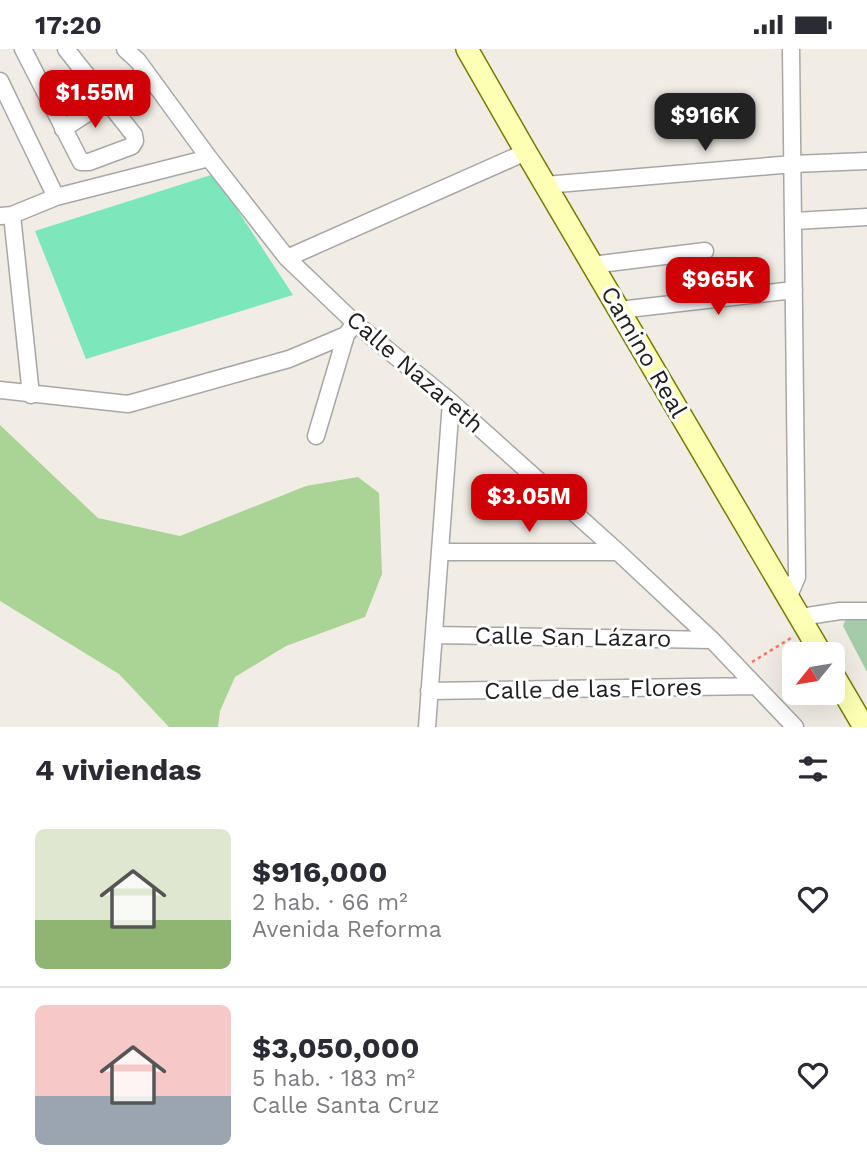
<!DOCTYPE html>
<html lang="es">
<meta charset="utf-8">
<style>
body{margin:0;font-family:"Work Sans",sans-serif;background:#f7f7f7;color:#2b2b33;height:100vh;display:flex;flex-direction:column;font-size:26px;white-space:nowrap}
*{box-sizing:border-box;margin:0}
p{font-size:23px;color:#7c7c81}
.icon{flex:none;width:38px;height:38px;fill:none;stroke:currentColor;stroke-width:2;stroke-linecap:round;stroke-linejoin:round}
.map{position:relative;height:678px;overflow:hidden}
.side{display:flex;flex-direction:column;background:#fff;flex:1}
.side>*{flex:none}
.needle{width:46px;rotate:240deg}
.buttons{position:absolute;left:782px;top:593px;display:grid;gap:14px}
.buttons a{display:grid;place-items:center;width:63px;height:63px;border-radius:10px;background:#fff;box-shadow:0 7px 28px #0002;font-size:35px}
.price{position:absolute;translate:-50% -60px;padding:0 16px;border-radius:14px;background:#cf0005;color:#fff;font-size:23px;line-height:46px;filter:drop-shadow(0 2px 4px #0008)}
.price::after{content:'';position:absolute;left:50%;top:42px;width:21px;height:16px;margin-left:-10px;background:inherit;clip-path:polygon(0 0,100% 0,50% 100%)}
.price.current{background:#222;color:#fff}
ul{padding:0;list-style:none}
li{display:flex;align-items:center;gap:21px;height:175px;padding:0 35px}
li+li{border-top:2px solid #e1e1e2}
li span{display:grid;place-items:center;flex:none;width:196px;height:140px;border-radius:10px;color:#555}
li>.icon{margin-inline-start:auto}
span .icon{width:84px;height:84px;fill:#fffc;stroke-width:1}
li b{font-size:30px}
h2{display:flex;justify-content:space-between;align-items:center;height:84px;padding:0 35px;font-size:30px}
.status{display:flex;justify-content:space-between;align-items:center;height:49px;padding:0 35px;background:#fff;direction:ltr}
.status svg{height:19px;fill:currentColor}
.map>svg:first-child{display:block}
</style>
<div class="status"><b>17:20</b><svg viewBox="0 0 49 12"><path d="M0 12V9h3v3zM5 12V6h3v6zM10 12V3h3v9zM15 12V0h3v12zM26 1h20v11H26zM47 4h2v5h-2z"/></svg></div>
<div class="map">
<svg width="867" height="678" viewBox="0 0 867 678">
<rect width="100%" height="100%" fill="#f1ede5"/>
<!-- forest -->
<path fill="#aad496" d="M0 376 98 469 180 487 306 437 358 428 379 444 382 525 365 568 286 597 235 628 220 662 218 678H169L119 625 0 552Z"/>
<!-- cemetery -->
<path fill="#a4cca9" d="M846 569H867V623L843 577Z"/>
<!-- pitch -->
<path fill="#7ce7bb" d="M214 125 293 246 86 310 35 182Z"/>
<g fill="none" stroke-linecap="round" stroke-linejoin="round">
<defs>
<path id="minor" d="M23 0 81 113H89L132 97 135 92 134 86 66 0
M125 0 138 12 209 109 287 209 355 274 451 353 618 503 712 591 795 678
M0 32 56 148
M63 80 106 52
M545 136 793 115 867 112
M12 166 31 346
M0 167 12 166 56 148 209 109
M794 172 867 168
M287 209 526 103
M592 216 705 202
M619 261 794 241
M0 341 128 355 289 310 346 286 355 274
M316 387 346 286
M441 503H618
M788 549 797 528 791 0
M801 568 840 562H867
M434 586 712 591
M429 642 756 637
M427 678 451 353"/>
<path id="secondary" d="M467 0 526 103 822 606
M833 625 864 678"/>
</defs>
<!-- minor casing -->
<use href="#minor" stroke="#a7a7a7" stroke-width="19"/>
<!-- secondary casing -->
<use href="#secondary" stroke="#737d00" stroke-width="24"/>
<!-- path -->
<path stroke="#ff7468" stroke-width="2.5" stroke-dasharray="3.5 3.5" stroke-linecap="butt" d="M752 613 791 589"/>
<!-- minor -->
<use href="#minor" stroke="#fff" stroke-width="16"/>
<!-- secondary -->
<use href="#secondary" stroke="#fdffb5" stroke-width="21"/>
</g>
<g text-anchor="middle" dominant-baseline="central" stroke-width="6" stroke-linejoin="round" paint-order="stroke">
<!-- street labels -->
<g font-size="24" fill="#202020" stroke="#fff">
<text transform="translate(644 303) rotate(60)">Camino Real</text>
<text transform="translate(415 323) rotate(41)">Calle Nazareth</text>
<text transform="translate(573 588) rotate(1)">Calle San Lázaro</text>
<text transform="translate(593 640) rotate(-1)">Calle de las Flores</text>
</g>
</g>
</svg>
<div class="buttons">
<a><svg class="needle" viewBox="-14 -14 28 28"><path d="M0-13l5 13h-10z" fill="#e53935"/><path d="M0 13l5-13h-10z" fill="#7c7c81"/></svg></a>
</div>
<b class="price" style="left:95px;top:81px">$1.55M</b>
<b class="price current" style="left:705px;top:104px">$916K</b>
<b class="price" style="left:718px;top:268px">$965K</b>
<b class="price" style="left:529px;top:485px">$3.05M</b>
</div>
<section class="side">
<h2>4 viviendas<svg class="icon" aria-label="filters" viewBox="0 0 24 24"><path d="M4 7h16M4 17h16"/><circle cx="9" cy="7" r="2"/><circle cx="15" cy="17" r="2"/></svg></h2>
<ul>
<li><span style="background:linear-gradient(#dfe7d0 65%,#8fb573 0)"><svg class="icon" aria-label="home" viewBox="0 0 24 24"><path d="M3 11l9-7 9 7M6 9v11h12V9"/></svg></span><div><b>$916,000</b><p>2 hab. · 66 m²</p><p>Avenida Reforma</p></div><svg class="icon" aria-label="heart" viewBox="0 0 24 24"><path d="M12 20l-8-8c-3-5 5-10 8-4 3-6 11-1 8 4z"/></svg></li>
<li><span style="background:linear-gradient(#f6c9c9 65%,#9aa5b1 0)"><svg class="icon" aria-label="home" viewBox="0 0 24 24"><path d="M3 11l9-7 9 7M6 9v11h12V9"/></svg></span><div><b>$3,050,000</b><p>5 hab. · 183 m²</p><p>Calle Santa Cruz</p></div><svg class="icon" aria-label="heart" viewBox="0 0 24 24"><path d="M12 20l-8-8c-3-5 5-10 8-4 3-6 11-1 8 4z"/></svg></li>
</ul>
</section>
